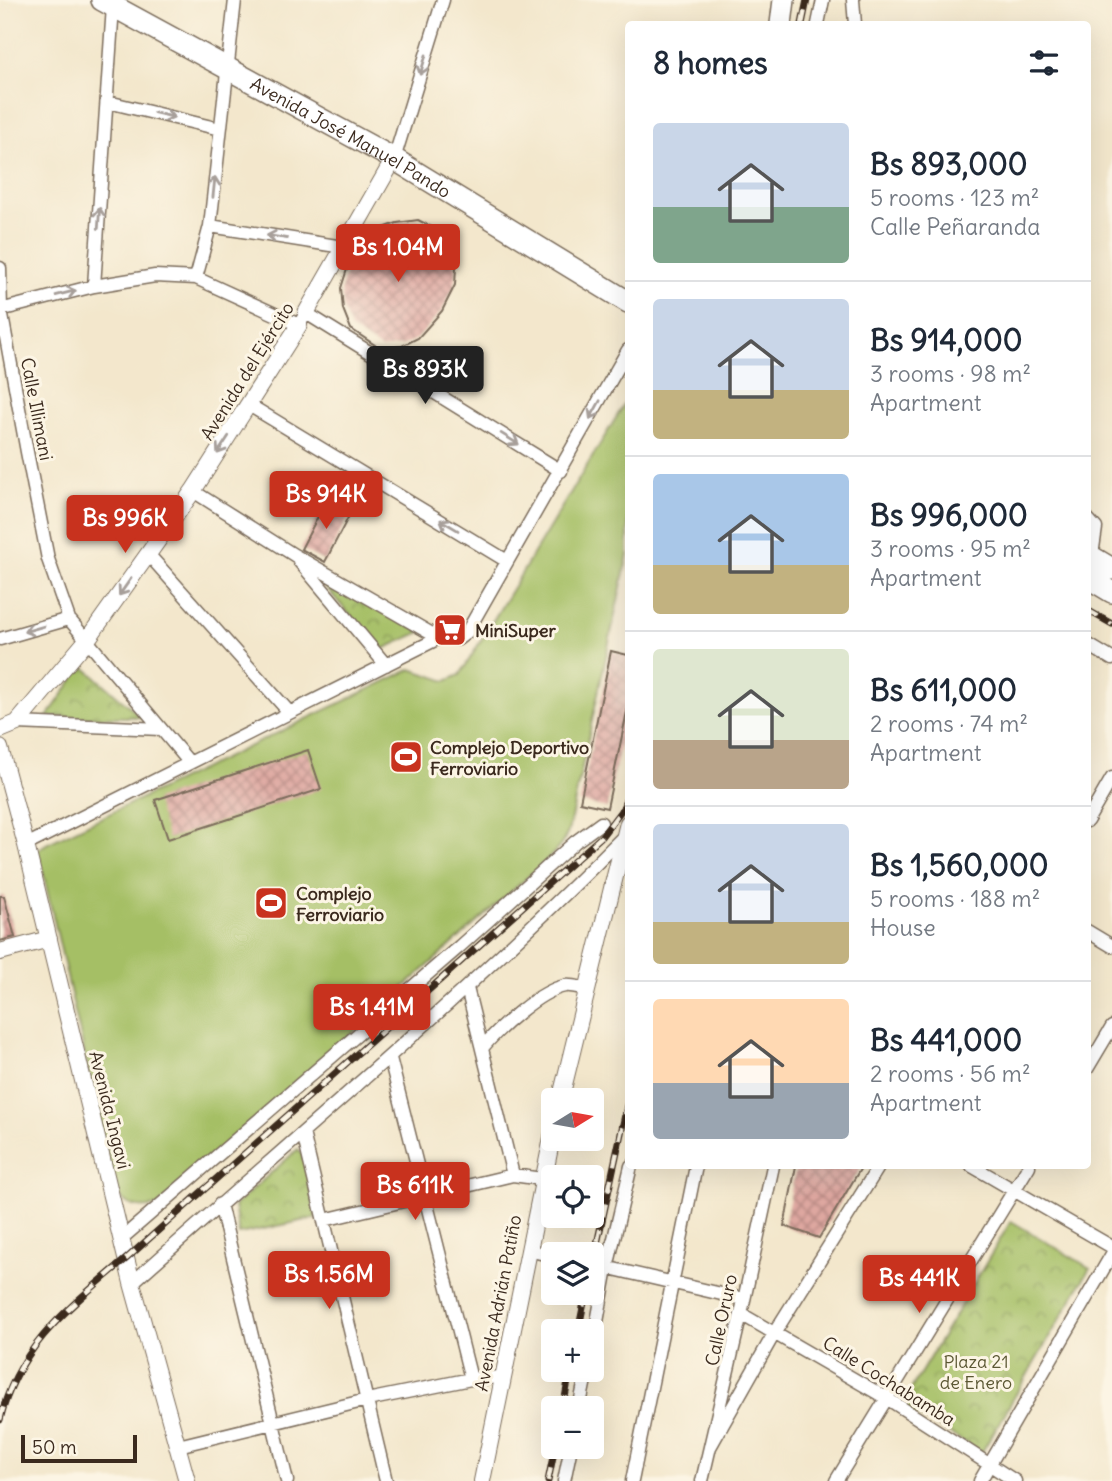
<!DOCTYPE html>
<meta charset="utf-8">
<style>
body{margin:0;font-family:Delius,sans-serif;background:#f2f2f3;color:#1f2937;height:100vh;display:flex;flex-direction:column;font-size:26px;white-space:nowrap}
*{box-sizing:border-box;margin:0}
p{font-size:23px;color:#747a83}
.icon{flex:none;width:38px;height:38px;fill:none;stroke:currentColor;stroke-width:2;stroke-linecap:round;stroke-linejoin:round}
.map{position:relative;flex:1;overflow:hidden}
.side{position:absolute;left:625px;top:21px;width:466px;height:1148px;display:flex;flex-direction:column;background:#fff;border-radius:7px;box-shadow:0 7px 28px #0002}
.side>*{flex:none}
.needle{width:46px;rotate:79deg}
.tools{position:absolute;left:541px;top:1088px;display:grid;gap:14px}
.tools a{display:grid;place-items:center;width:63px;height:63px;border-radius:7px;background:#fff;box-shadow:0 7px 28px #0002;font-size:35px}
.scale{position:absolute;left:21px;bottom:18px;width:116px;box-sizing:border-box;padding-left:7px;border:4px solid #3b2a1e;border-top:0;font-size:19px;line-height:24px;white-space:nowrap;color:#3b2a1e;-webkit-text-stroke:5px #fcf5e5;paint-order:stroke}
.price{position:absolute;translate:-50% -60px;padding:0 16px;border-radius:7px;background:#c8321e;color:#fff;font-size:23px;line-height:46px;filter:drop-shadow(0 2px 4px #0008)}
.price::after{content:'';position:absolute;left:50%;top:42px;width:21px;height:16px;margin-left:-10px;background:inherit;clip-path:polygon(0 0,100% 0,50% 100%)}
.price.selected{background:#222;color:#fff}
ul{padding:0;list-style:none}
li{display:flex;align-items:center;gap:21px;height:175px;padding:0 28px}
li+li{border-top:2px solid #e0e1e3}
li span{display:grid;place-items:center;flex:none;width:196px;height:140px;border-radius:7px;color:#555}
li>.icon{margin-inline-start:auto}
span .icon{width:84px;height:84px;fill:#fffc;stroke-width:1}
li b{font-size:30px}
h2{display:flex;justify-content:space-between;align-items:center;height:84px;padding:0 28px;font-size:30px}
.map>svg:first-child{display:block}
</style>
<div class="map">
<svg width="1112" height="1481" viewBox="0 0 1112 1481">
<defs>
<pattern id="park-crowns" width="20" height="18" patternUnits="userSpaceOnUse" patternTransform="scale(1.75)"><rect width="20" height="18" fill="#a5bf65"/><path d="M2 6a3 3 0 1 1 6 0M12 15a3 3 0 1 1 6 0" fill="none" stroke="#889b53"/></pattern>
<pattern id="building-cross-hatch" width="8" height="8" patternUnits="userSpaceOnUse" patternTransform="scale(1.75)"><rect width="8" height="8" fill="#dea7a0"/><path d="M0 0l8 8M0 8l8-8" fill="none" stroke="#b58882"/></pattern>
</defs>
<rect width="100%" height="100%" fill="#fcf5e5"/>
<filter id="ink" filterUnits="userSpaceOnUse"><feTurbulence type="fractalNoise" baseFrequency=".0143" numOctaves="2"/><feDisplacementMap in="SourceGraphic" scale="14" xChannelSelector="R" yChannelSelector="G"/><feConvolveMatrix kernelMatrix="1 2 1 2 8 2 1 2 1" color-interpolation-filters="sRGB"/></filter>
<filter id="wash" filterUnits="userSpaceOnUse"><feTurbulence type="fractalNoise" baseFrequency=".00686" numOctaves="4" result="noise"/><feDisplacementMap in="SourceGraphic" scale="28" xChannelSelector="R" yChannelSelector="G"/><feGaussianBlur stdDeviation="1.57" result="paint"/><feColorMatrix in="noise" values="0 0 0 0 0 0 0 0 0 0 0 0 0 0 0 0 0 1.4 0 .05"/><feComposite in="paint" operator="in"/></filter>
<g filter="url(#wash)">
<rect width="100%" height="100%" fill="#f3e7cc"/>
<!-- park -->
<path fill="url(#park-crowns)" stroke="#707442" stroke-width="2" d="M312 572 421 632 381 650Z
M83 666 142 717H47Z
M298 1149 304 1157 316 1218 239 1234 234 1206Z
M1011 1221 1090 1268 982 1452 901 1406Z"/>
<!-- pitch -->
<path fill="#a5bf65" stroke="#707442" stroke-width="2" d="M628 398V555L568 832 561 845 549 858 158 1206C140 1209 127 1209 116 1191L38 850 46 844 411 669 446 681 460 675Z"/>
<g id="blocks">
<!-- building -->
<path fill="url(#building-cross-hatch)" d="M418 220 434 228 449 243 456 267 455 285 442 311 418 338 402 346 381 349 351 329 343 309 341 288 350 260 364 242 381 229 397 223Z
M326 501 350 514 325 562 301 549Z
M611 651 628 655V707L607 808 580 802Z
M308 750 321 789 168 839 155 800Z
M0 896H4L15 937 0 941Z
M796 1166H862L819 1238 784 1226Z"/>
</g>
</g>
<g filter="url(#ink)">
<use href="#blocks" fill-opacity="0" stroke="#7b6c5b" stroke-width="2"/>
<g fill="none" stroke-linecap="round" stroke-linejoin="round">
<defs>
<path id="minor" d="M853 0 855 24
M818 24 823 0
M108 102 220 129
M394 159 443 0
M210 226 343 247
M0 268 1 310 27 452 48 559 69 619 189 762
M196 278 210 226 235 0
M94 286 113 6
M0 310 94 286 155 276 196 278 299 325 306 313 561 471
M249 405 507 561
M193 491 294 555 439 638 458 639 467 632 628 350
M1087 518 1096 528 1091 562
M148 554 289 712
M299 561 386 665
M0 639 69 619
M1087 644 1112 659
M17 723 161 729
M1087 821 1112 778
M26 845 439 638
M1087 931 1112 946
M467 988 513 1175
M482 1048C499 1028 539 991 565 986 572 985 580 988 587 989
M390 1058 471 1379
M1087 1069 1112 1027
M303 1133 386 1481
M972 1166 1112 1247
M220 1204 287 1481
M324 1220 513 1175 542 1179
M121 1239 460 946 575 842 601 823
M528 1250 553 1256
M592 1264 743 1299
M132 1283C298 1135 469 993 626 834
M741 1314 888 1399 1015 1481
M592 1349 607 1268 631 1166
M579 1409 587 1370
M178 1446 367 1400 471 1379 504 1377
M710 1447 775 1332 879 1166
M564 1481 571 1447
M632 1481 696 1166
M702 1481 741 1314 773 1166
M836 1481 1029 1166
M980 1481 1112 1254"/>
<path id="tertiary" d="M306 313 394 159
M0 730 17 723 87 640 193 491 299 325
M0 748 26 845 132 1283 187 1481
M0 952 49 939
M560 1101 628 823
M482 1481 553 1133"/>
<g id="primary">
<path id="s1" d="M102 0 394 159 628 302"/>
</g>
<path id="trunk" d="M781 24 784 0
M1087 554 1112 569
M1087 577 1112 592"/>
</defs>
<!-- minor casing -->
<use href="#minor" stroke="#7b6c5b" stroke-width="15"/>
<!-- tertiary casing -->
<use href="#tertiary" stroke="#7b6c5b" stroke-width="18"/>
<!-- primary casing -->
<use href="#primary" stroke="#7b6c5b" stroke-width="24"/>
<!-- trunk casing -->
<use href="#trunk" stroke="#7b6c5b" stroke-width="24"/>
<!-- minor -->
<use href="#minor" stroke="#fff" stroke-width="12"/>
<!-- tertiary -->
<use href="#tertiary" stroke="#fff" stroke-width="16"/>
<!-- primary -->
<use href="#primary" stroke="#fff" stroke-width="21"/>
<!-- trunk -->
<use href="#trunk" stroke="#fff" stroke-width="21"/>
<defs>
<path id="rail" d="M802 24 807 0
M1087 610 1112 624
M592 1267 628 1101
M578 1332 586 1293
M563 1409 570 1370
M0 1420C18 1345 70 1307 126 1259L601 837 623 808 628 795
M548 1481 555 1447"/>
</defs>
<!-- rail casing -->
<use href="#rail" stroke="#3b2a1e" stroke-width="7"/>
<!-- rail -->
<use href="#rail" stroke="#fcf5e5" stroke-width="4.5" stroke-dasharray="13" stroke-linecap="butt"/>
</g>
<!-- one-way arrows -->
<defs><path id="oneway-shaft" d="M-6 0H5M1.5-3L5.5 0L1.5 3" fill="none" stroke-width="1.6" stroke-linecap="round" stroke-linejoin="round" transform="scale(1.75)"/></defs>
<g stroke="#a79f9a">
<use href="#oneway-shaft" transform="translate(423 65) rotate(107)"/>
<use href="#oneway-shaft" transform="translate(164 115) rotate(13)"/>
<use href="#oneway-shaft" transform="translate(214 187) rotate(-84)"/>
<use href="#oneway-shaft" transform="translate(99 218) rotate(-86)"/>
<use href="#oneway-shaft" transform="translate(277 237) rotate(-171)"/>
<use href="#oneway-shaft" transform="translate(66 293) rotate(-14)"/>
<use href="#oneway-shaft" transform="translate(595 410) rotate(119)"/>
<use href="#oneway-shaft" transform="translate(510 439) rotate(32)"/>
<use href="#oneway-shaft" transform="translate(223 445) rotate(123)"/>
<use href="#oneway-shaft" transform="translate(449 525) rotate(-149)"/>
<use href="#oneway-shaft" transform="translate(125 587) rotate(125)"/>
<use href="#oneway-shaft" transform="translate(34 629) rotate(164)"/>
</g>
</g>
<!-- icons -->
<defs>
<symbol id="supermarket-square" viewBox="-11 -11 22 22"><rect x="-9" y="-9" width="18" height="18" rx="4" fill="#c8321e" stroke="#fcf5e5"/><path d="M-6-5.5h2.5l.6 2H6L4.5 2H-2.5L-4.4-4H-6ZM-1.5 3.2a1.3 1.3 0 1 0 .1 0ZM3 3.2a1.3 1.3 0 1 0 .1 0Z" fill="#fff"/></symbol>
<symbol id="stadium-square" viewBox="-11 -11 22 22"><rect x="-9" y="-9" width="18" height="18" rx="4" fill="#c8321e" stroke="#fcf5e5"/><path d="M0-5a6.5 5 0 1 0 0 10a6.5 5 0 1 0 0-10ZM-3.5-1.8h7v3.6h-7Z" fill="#fff"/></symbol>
</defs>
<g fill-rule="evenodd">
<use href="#supermarket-square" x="431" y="611" width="38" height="38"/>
<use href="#stadium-square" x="387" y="738" width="38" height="38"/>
<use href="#stadium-square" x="252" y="884" width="38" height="38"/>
</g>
<g text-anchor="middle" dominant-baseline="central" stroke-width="6" stroke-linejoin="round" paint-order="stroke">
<!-- street labels -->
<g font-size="18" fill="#3b2a1e" stroke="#fcf5e5">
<text stroke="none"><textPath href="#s1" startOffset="284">Avenida José Manuel Pando</textPath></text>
<text transform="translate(247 371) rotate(-58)">Avenida del Ejército</text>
<text transform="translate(37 409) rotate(79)">Calle Illimani</text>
<text transform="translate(110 1110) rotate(76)">Avenida Ingavi</text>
<text transform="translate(498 1303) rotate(-79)">Avenida Adrián Patiño</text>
<text transform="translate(721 1320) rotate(-78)">Calle Oruro</text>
<text transform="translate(889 1381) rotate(32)">Calle Cochabamba</text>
</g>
<!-- poi labels -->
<g font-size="18" font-weight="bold" fill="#3b2a1e" stroke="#fcf5e5" text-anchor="start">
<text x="475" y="630">MiniSuper</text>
<text x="430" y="747">Complejo Deportivo<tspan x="430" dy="21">Ferroviario</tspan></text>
<text x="296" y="893">Complejo<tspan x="296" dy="21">Ferroviario</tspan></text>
</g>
<!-- park labels -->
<g font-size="18" fill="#5b5733" stroke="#fcf5e5">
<text x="976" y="1361">Plaza 21<tspan x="976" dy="21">de Enero</tspan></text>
</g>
</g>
</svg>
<div class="tools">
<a><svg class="needle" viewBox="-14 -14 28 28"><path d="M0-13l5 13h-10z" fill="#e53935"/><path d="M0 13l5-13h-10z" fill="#747a83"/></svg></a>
<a><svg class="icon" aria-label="locate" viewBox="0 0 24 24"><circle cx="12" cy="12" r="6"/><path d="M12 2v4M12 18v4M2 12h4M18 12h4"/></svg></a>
<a><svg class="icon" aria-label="layers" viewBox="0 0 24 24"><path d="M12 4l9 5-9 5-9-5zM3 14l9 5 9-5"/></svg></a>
<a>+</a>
<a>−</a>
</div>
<div class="scale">50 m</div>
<b class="price" style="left:398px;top:284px">Bs 1.04M</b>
<b class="price selected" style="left:425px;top:406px">Bs 893K</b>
<b class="price" style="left:326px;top:531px">Bs 914K</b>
<b class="price" style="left:125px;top:555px">Bs 996K</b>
<b class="price" style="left:372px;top:1044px">Bs 1.41M</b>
<b class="price" style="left:415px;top:1222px">Bs 611K</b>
<b class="price" style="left:329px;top:1311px">Bs 1.56M</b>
<b class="price" style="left:919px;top:1315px">Bs 441K</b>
<section class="side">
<h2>8 homes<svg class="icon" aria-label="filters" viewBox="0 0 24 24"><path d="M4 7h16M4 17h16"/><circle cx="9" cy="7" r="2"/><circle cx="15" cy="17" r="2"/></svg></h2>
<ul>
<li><span style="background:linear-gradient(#c9d6e8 60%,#7fa58c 0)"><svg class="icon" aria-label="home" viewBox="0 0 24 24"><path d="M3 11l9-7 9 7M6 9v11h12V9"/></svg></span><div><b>Bs 893,000</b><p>5 rooms · 123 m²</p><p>Calle Peñaranda</p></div></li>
<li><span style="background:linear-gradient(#c9d6e8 65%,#c2b280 0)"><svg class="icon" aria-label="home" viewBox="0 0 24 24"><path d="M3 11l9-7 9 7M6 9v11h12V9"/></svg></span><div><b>Bs 914,000</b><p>3 rooms · 98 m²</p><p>Apartment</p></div></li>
<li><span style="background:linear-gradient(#a9c7e8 65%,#c2b280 0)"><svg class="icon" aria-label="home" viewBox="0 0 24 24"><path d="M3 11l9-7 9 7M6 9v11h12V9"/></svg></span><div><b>Bs 996,000</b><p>3 rooms · 95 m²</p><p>Apartment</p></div></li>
<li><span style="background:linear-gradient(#dfe7d0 65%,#b9a48a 0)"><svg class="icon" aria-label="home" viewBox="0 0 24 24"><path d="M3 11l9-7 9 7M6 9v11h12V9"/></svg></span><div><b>Bs 611,000</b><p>2 rooms · 74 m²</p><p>Apartment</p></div></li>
<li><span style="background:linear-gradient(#c9d6e8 70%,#c2b280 0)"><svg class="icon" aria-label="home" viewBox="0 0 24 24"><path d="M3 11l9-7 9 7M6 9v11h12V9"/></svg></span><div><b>Bs 1,560,000</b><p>5 rooms · 188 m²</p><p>House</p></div></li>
<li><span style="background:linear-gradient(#ffd9b3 60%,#9aa5b1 0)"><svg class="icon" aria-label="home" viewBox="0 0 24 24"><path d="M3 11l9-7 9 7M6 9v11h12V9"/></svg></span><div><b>Bs 441,000</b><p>2 rooms · 56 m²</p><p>Apartment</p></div></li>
</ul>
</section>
</div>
